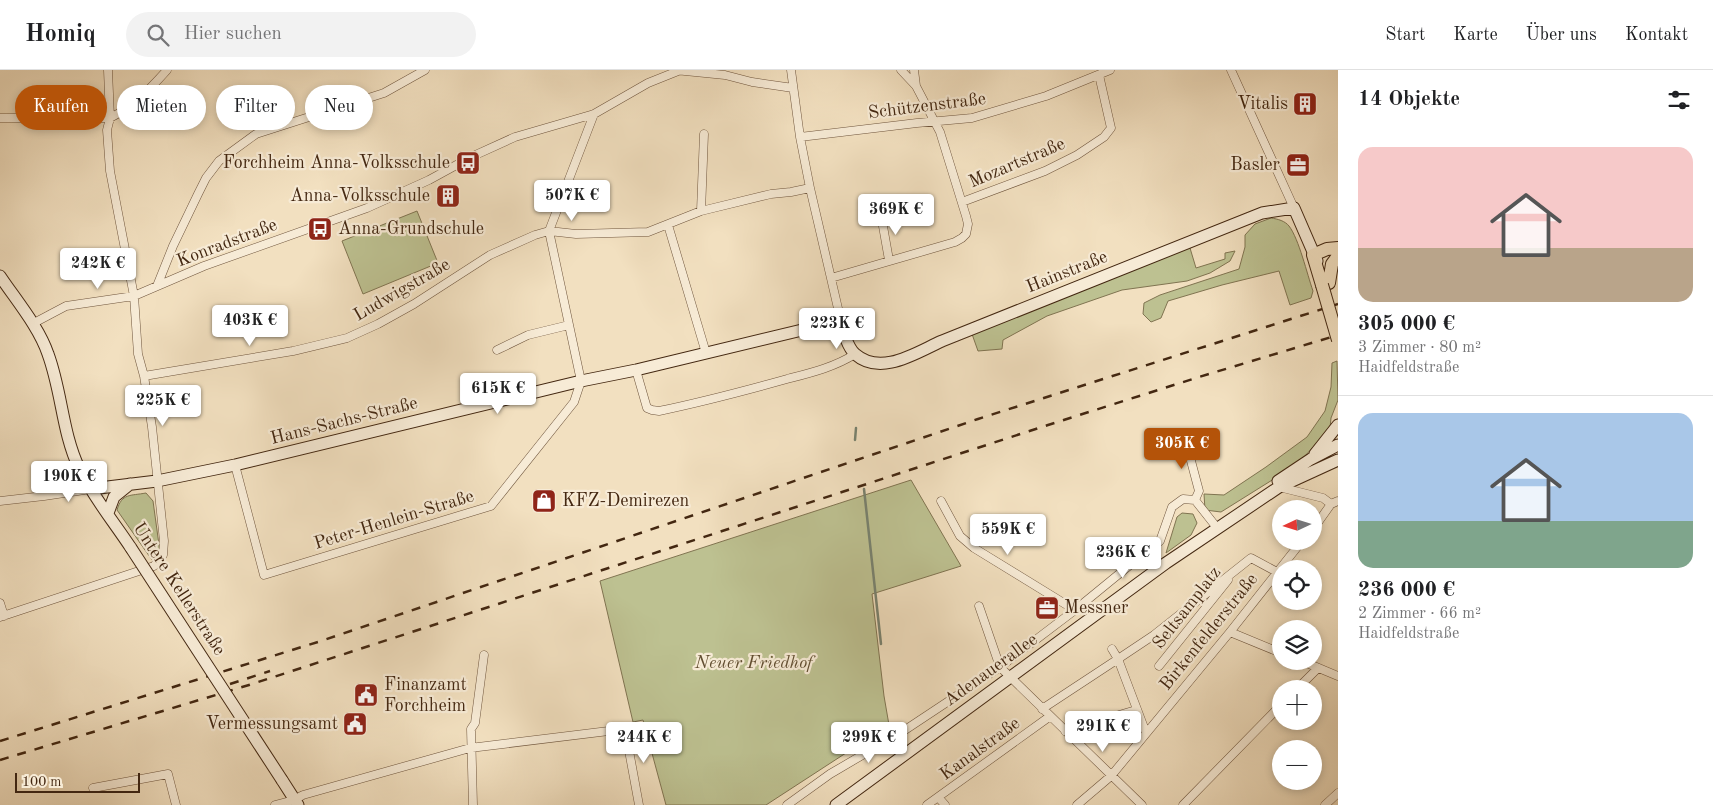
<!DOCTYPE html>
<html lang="de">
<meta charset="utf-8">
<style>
body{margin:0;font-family:"Old Standard TT",serif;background:#f2f2f2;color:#202124;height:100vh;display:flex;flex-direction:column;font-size:19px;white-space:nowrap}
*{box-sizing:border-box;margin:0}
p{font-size:16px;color:#757577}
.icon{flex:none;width:28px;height:28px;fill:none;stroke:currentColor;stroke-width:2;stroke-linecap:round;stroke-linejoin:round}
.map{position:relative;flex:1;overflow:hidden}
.panel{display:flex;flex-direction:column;background:#fff;width:375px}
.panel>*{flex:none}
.top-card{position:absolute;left:15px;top:15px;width:475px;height:45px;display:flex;gap:10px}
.needle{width:32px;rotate:266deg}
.tools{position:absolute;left:1272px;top:430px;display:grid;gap:10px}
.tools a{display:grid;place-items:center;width:50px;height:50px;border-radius:50%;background:#fff;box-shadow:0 2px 8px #0003;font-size:25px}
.scale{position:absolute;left:15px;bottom:12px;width:125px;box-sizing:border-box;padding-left:5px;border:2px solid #432711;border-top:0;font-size:14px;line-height:18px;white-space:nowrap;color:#432711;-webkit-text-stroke:4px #f7ebd6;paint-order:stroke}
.price{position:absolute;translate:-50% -42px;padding:0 11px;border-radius:5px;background:#fff;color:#222;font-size:16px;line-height:32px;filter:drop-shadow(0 1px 2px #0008)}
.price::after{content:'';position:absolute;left:50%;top:30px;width:15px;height:11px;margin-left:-8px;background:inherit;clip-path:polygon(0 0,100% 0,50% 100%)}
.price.on{background:#b45309;color:#fff}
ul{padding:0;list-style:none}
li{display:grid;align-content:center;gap:10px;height:265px;padding:0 20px}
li+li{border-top:1px solid #e0e0e0}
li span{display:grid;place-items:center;height:155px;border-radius:15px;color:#555}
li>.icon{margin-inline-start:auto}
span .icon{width:90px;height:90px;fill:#fffc;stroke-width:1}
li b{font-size:21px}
h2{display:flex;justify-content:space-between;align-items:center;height:60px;padding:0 20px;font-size:21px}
.chip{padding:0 18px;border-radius:22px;background:#fff;box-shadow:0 2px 8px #0003;font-size:18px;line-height:45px}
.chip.on{background:#b45309;color:#fff}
header{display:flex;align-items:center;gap:30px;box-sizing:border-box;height:70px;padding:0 25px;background:#fff;border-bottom:1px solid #e0e0e0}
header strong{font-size:24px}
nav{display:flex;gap:28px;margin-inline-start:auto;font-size:18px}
.search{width:350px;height:45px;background:#f2f2f2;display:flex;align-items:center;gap:12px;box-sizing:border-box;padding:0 18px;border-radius:28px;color:#757577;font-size:19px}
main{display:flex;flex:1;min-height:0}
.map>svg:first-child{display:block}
</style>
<header>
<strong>Homiq</strong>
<div class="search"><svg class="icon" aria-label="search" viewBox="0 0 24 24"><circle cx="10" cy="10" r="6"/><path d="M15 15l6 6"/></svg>Hier suchen</div>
<nav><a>Start</a><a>Karte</a><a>Über uns</a><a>Kontakt</a></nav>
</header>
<main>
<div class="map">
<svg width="1338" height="735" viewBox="0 0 1338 735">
<rect width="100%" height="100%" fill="#f2e0c0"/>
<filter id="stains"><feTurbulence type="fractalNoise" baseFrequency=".004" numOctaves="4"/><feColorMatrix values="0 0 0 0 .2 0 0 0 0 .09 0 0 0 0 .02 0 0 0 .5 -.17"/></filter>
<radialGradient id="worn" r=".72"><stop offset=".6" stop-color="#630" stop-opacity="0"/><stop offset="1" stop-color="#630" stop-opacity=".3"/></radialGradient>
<!-- green -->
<path fill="#bdc191" stroke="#807451" d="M417 141 438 193 363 224 342 171Z
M1271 148C1278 149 1285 151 1289 156 1299 169 1307 204 1313 221L1311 228 1290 235 1279 201 1222 215 1168 231 1161 248 1151 252 1143 244 1144 233 1160 225 1239 199 1245 177V165L1255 154Z
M1188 177 1190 178 1196 198 1225 189V183L1235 181 1230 191 1210 203 1187 211 1122 220 1047 246 1003 270 1002 279 978 281 972 264Z
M1337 291 1338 330 1331 348 1330 358 1305 386 1277 407 1221 442 1205 440 1204 424 1224 425 1266 397 1307 367 1325 341 1331 317 1332 293Z
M911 410 961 496 872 524 884 626 889 655 766 735H666L643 650 633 652 600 511Z
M146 423 153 431 160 482 152 490 117 440C122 423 130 426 146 423Z
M1182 443 1193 444 1197 453 1191 465 1166 483 1177 447Z"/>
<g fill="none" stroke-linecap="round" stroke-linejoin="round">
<!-- stream -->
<path stroke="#78826f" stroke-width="2.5" d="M855 370 856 358
M864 419 881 574"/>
<defs>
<path id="street" d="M675 0 725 5 752 12 793 18
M791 0 800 67 810 118 840 247 838 255
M901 0 916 16
M1231 0 1294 138
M0 48H110C134 36 150 19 167 0
M800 67 917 53 972 48 1046 26 1110 0
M962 132 1045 101 1077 85 1104 67 1111 58 1099 5
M701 141 704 64
M881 145 889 190
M668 155 706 283
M831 208 955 172 962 168 966 164 968 154 966 146 940 62 916 16 914 0
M157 216 173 176 198 124 206 108 219 91 256 64 384 23 425 0
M32 254 66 236 134 226 204 196 367 138 429 110 471 87 515 67 594 44 648 13 678 1
M497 280 528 265 569 255
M636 300 647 338 652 340 659 341C702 332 744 321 787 309 810 303 835 297 855 284
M144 306 293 281 347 268 378 254 414 234 490 185 535 165 549 161 576 164 648 162 701 141 771 124 791 122 810 118
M1186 372 1199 421 1195 430
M235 395 264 505 491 436 574 332 581 311 549 161 594 44
M1279 417 1323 428 1331 434
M0 431 44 426 91 419
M941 431 960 466 974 478 1075 540
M1314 458 1331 434 1338 431
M0 533 4 546
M979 536 1000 597 1142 735
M0 547 154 496 163 485 164 471 152 357 144 306 138 284 134 226 110 101 107 60 110 48 108 0
M1230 562 1281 583
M1112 579 1118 589 1154 565 1251 488 1277 502
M1302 591 1338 606
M1159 596 1228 510
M1297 619 1318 598
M1042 639 1118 589 1146 663
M1065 661 1136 640
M93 718 168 704 176 735
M938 727 945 735
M275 735 294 730 303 725 470 678 625 659 639 735
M473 735 471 659 475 653 484 585
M787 735 830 704 905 660 1000 597 1075 540 1141 486 1160 471 1172 437 1183 429 1195 430 1214 454
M927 735 1049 647
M1077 735 1111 706 1230 562 1302 471
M1183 735 1281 635
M1325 735 1338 723"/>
<path id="secondary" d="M0 206C16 230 39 257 48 284 62 322 62 362 79 398 93 427 114 452 131 478
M1315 384 1338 355
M1278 411 1311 389 1338 375
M91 419 157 411 235 395 581 311 636 300 827 254 840 257C846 265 847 277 855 284 881 307 917 282 942 271L1262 143 1294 138 1317 191
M108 443 114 427 130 414
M282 710 298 735
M836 735 1166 493 1279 417 1338 390"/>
<path id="primary" d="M1329 213 1332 194 1338 186
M1322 215 1313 185 1327 179 1338 178"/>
</defs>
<!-- street casing -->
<use href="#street" stroke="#6f553d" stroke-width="9"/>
<!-- secondary casing -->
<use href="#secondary" stroke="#432711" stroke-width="13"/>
<!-- primary casing -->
<use href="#primary" stroke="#432711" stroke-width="14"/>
<!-- street -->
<use href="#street" stroke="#f7ebd6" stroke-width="8"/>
<!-- secondary -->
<use href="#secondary" stroke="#f7ebd6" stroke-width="11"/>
<!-- primary -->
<use href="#primary" stroke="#f2e0c0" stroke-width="12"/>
<!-- rail -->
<path stroke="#432711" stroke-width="2.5" stroke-dasharray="9 9" stroke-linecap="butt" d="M230 614 270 601
M0 671 321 571 978 349 1338 234
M0 690 249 615 1048 355 1199 307 1338 265"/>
<defs>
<path id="secondary-bridge" d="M131 478 282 710"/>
<path id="primary-bridge" d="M1322 215 1338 270"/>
</defs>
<!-- secondary-bridge casing -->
<use href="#secondary-bridge" stroke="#432711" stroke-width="13" stroke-linecap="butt"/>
<!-- primary-bridge casing -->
<use href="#primary-bridge" stroke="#432711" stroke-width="14" stroke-linecap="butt"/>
<!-- secondary-bridge -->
<use href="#secondary-bridge" stroke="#f7ebd6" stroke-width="11"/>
<!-- primary-bridge -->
<use href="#primary-bridge" stroke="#f2e0c0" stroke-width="12"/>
</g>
<!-- icons -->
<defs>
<symbol id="building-square" viewBox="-11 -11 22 22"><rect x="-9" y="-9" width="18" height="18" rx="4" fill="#8f2418" stroke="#f7ebd6"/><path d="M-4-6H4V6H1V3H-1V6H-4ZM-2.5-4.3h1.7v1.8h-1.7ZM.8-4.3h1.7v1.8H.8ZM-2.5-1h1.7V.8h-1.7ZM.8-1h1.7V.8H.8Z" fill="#fff"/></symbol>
<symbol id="bus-square" viewBox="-11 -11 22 22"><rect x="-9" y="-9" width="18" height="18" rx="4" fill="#8f2418" stroke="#f7ebd6"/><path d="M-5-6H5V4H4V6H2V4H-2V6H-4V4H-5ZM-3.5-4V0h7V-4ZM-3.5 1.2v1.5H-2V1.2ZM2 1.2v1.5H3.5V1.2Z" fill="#fff"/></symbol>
<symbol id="office-square" viewBox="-11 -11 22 22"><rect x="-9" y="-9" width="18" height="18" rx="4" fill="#8f2418" stroke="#f7ebd6"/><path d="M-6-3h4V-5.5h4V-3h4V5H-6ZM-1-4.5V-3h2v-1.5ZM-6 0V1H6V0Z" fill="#fff"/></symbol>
<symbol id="shop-square" viewBox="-11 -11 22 22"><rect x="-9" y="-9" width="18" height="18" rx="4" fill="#8f2418" stroke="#f7ebd6"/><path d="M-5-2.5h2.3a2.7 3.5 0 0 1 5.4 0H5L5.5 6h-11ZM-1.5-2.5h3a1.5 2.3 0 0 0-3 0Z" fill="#fff"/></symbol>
<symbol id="civic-square" viewBox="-11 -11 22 22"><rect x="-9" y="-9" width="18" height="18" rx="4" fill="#8f2418" stroke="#f7ebd6"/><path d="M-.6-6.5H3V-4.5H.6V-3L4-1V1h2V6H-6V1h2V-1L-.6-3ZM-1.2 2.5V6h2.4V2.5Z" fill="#fff"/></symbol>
</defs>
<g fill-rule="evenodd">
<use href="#building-square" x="1291" y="20" width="28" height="28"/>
<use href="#bus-square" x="454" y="79" width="28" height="28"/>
<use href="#office-square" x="1284" y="81" width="28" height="28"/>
<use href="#building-square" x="434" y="112" width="28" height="28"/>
<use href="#bus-square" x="306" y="145" width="28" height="28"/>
<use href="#shop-square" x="530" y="417" width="28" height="28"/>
<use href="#office-square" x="1033" y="524" width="28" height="28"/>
<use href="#civic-square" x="352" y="611" width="28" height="28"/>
<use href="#civic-square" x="341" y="640" width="28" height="28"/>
</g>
<g text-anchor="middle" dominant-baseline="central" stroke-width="4.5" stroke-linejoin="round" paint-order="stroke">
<!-- poi labels -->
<g font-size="18" fill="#432711" stroke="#f7ebd6" text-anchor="end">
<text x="1288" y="34">Vitalis</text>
<text x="450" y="93">Forchheim Anna-Volksschule</text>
<text x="1280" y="95">Basler</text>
<text x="430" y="126">Anna-Volksschule</text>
<text x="338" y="159" text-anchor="start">Anna-Grundschule</text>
<text x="562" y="431" text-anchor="start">KFZ-Demirezen</text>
<text x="1064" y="538" text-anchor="start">Messner</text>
<text x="384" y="615" text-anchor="start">Finanzamt<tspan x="384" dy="21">Forchheim</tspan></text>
<text x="338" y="654">Vermessungsamt</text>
</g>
<!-- street labels -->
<g font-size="18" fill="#432711" stroke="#f7ebd6">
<text transform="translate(927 36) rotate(-7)">Schützenstraße</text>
<text transform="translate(1017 93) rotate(-23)">Mozartstraße</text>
<text transform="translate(227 173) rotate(-21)">Konradstraße</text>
<text transform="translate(1067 202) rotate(-22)">Hainstraße</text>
<text transform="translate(402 220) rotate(-30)">Ludwigstraße</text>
<text transform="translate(344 351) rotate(-14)">Hans-Sachs-Straße</text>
<text transform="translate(394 450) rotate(-17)">Peter-Henlein-Straße</text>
<text transform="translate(179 519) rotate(57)">Untere Kellerstraße</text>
<text transform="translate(1187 538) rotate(-52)">Seltsamplatz</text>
<text transform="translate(1209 562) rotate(-51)">Birkenfelderstraße</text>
<text transform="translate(991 600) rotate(-36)">Adenauerallee</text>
<text transform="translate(980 679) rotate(-36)">Kanalstraße</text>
</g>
<!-- park labels -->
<g font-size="18" font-style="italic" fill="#624e31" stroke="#f7ebd6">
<text x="754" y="593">Neuer Friedhof</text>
</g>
</g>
<rect width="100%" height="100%" filter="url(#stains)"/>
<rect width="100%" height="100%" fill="url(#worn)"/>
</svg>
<div class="tools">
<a><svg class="needle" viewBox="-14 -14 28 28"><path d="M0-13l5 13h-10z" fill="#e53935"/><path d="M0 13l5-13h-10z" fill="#757577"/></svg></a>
<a><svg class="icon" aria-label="locate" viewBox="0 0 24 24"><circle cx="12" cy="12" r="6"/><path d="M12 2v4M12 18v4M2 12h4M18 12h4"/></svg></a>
<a><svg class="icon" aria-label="layers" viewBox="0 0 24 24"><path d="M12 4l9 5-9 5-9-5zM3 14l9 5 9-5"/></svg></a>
<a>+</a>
<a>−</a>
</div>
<div class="scale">100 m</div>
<b class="price" style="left:572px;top:152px">507K €</b>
<b class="price" style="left:896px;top:166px">369K €</b>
<b class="price" style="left:98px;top:220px">242K €</b>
<b class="price" style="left:250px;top:277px">403K €</b>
<b class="price" style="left:837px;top:280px">223K €</b>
<b class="price" style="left:498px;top:345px">615K €</b>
<b class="price" style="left:163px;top:357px">225K €</b>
<b class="price on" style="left:1182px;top:400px">305K €</b>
<b class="price" style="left:69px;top:433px">190K €</b>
<b class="price" style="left:1008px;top:486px">559K €</b>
<b class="price" style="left:1123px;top:509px">236K €</b>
<b class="price" style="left:1103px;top:683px">291K €</b>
<b class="price" style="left:644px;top:694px">244K €</b>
<b class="price" style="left:869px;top:694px">299K €</b>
<div class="top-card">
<a class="chip on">Kaufen</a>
<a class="chip">Mieten</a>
<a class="chip">Filter</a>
<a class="chip">Neu</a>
</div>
</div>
<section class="panel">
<h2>14 Objekte<svg class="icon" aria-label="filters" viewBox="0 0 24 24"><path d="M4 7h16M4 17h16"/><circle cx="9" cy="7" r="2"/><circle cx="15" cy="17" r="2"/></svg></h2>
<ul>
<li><span style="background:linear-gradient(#f6c9c9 65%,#b9a48a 0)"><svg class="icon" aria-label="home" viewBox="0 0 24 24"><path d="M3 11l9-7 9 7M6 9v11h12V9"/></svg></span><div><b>305 000 €</b><p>3 Zimmer · 80 m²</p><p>Haidfeldstraße</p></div></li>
<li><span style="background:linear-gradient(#a9c7e8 70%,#7fa58c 0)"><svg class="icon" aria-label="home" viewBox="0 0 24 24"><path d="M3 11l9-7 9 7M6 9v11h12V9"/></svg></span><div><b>236 000 €</b><p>2 Zimmer · 66 m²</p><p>Haidfeldstraße</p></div></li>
</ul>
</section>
</main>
